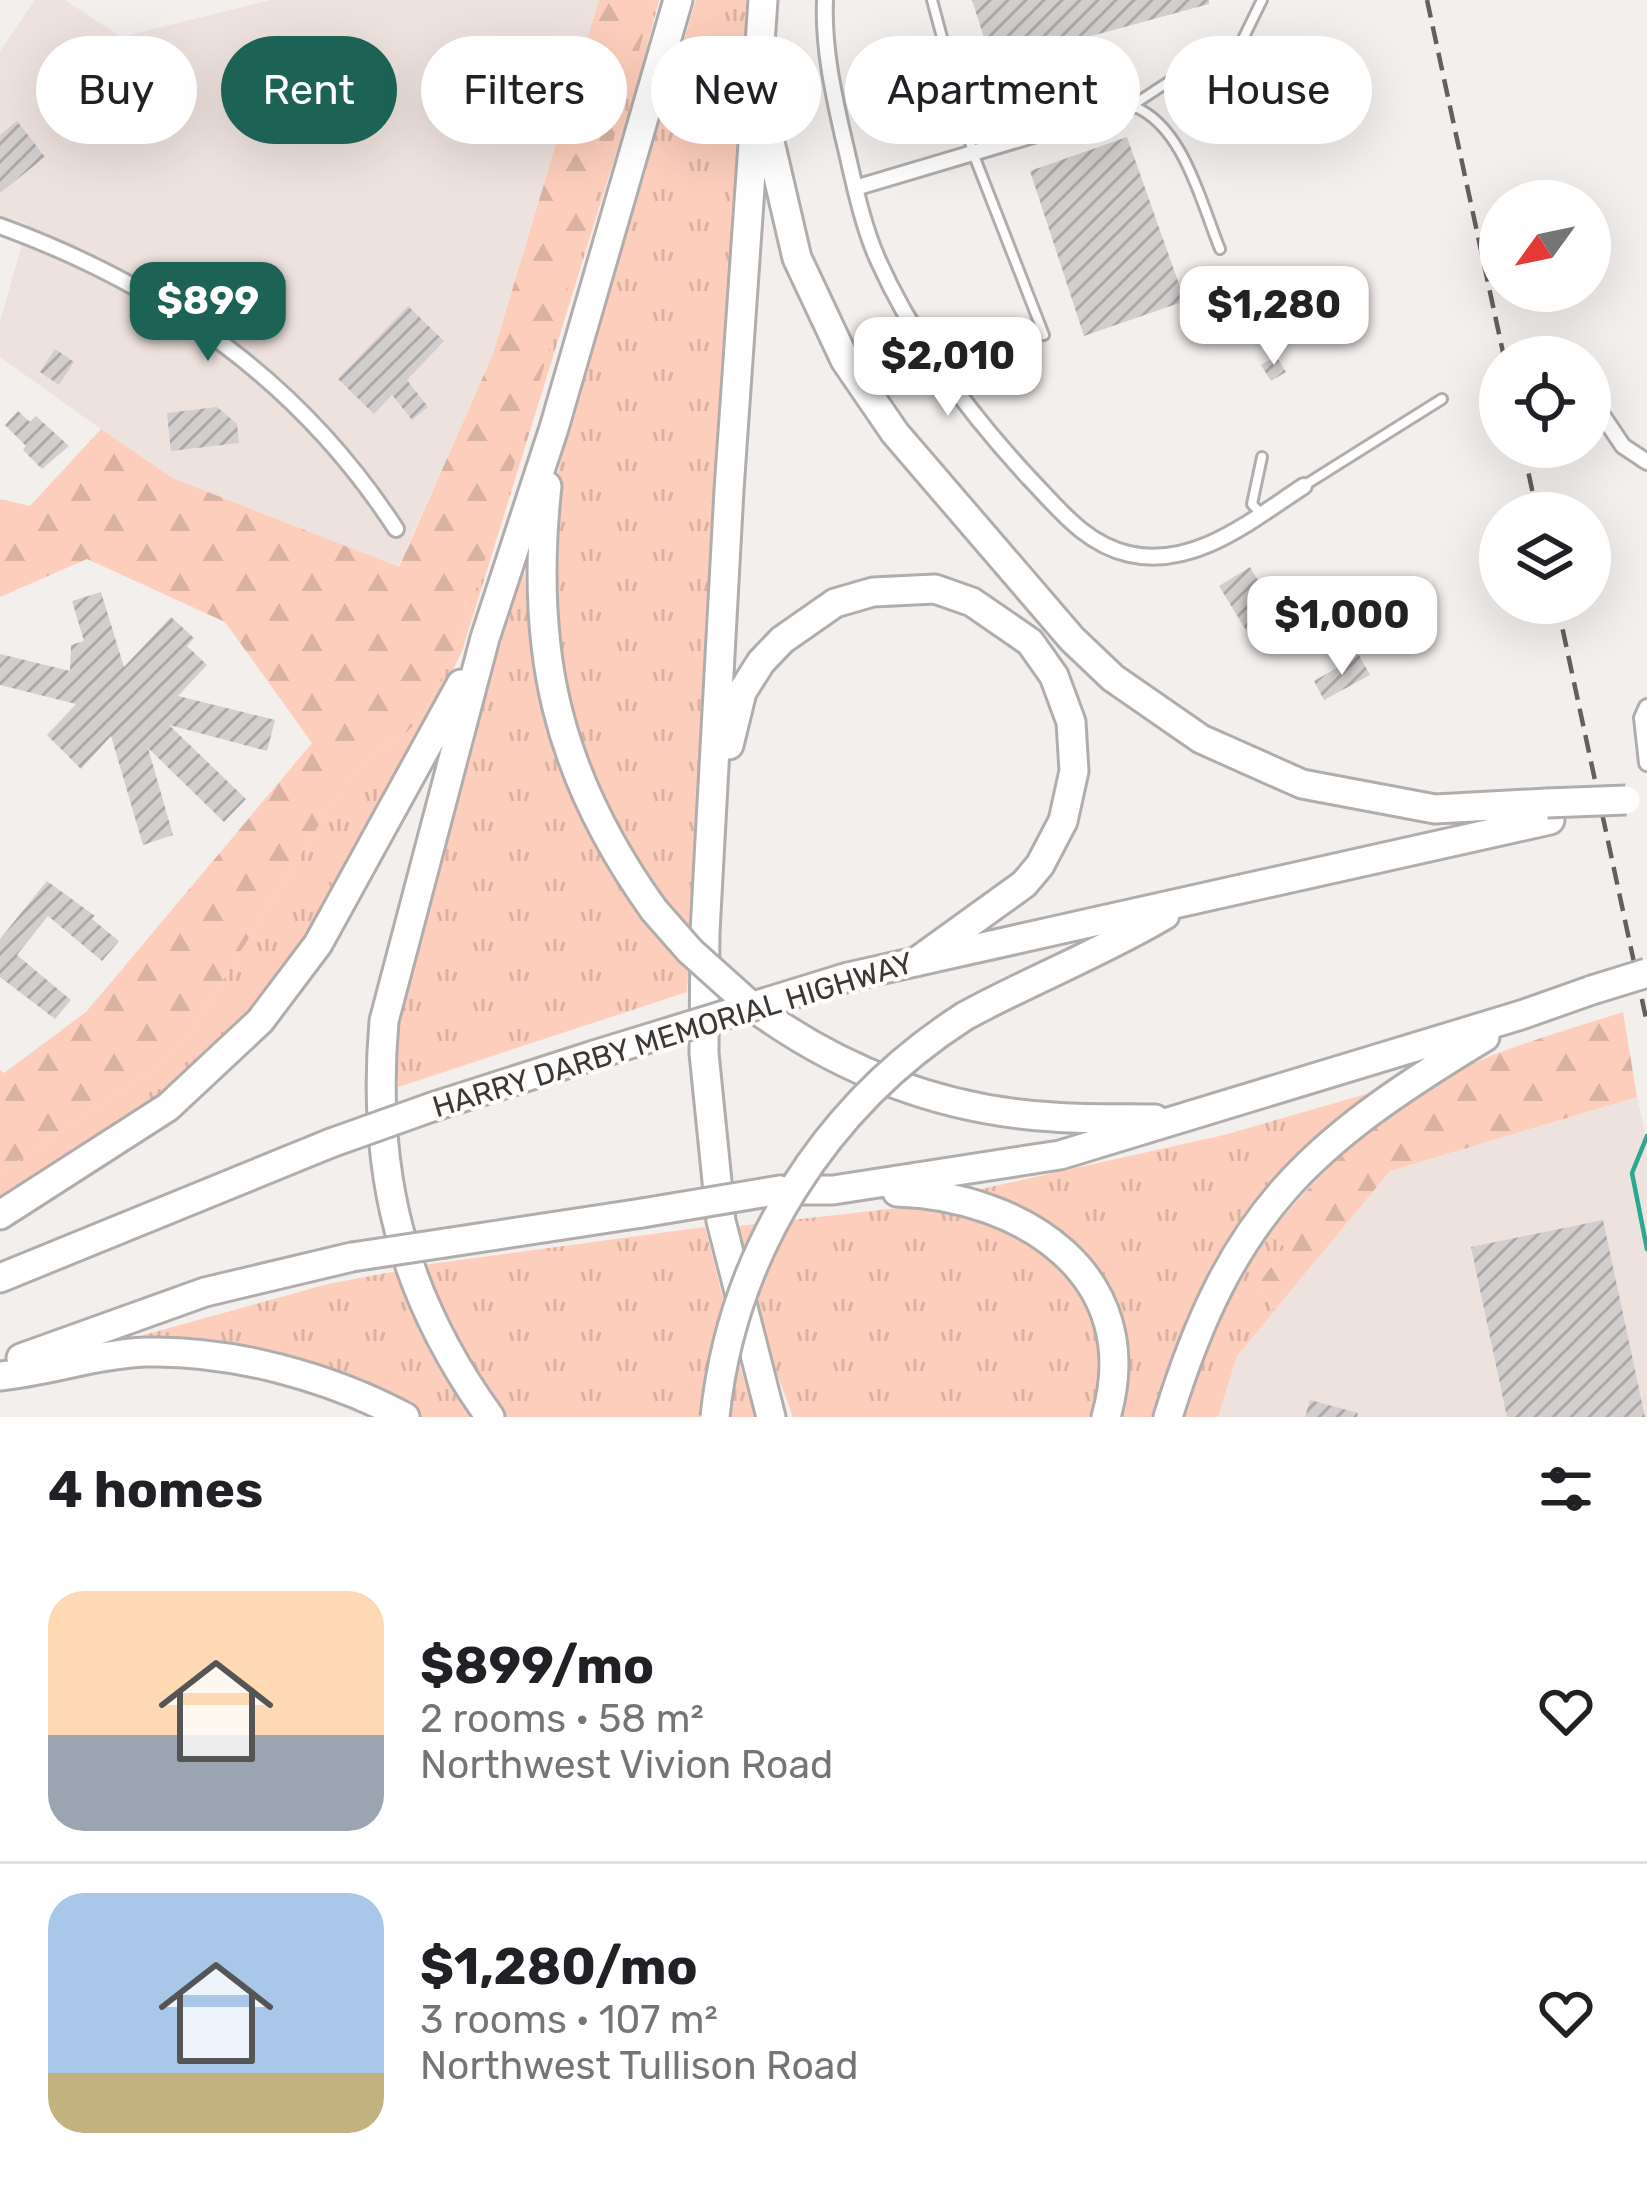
<!DOCTYPE html>
<meta charset="utf-8">
<style>
body{margin:0;font-family:Rubik,sans-serif;background:#f6f6f6;color:#202124;height:100vh;display:flex;flex-direction:column;font-size:45px;white-space:nowrap}
*{box-sizing:border-box;margin:0}
p{font-size:39px;color:#757577}
.icon{flex:none;width:66px;height:66px;fill:none;stroke:currentColor;stroke-width:2;stroke-linecap:round;stroke-linejoin:round}
.map{position:relative;height:1417px;overflow:hidden}
.side{display:flex;flex-direction:column;background:#fff;flex:1}
.side>*{flex:none}
.guide{position:absolute;left:36px;top:36px;width:1575px;height:108px;display:flex;gap:24px}
.needle{width:78px;rotate:237deg}
.tools{position:absolute;left:1479px;top:180px;display:grid;gap:24px}
.tools a{display:grid;place-items:center;width:132px;height:132px;border-radius:50%;background:#fff;box-shadow:0 12px 48px #0002;font-size:60px}
.price{position:absolute;translate:-50% -102px;padding:0 27px;border-radius:24px;background:#fff;color:#222;font-size:39px;line-height:78px;filter:drop-shadow(0 3px 6px #0008)}
.price::after{content:'';position:absolute;left:50%;top:72px;width:36px;height:27px;margin-left:-18px;background:inherit;clip-path:polygon(0 0,100% 0,50% 100%)}
.price.selected{background:#1d6355;color:#fff}
ul{padding:0;list-style:none}
li{display:flex;align-items:center;gap:36px;height:300px;padding:0 48px}
li+li{border-top:3px solid #e0e0e0}
li span{display:grid;place-items:center;flex:none;width:336px;height:240px;border-radius:36px;color:#555}
li>.icon{margin-inline-start:auto}
span .icon{width:144px;height:144px;fill:#fffc;stroke-width:1}
li b{font-size:51px}
h2{display:flex;justify-content:space-between;align-items:center;height:144px;padding:0 48px;font-size:51px}
.tag{padding:0 42px;border-radius:54px;background:#fff;box-shadow:0 12px 48px #0002;font-size:42px;line-height:108px}
.tag.selected{background:#1d6355;color:#fff}
.map>svg:first-child{display:block}
</style>
<div class="map">
<svg width="1647" height="1417" viewBox="0 0 1647 1417">
<defs>
<pattern id="grass-tufts" width="24" height="20" patternUnits="userSpaceOnUse" patternTransform="scale(3)"><rect width="24" height="20" fill="#fdcebc"/><path d="M3 7l-1-3M5 7V3M7 7l1-3M15 17l-1-3M17 17v-4M19 17l1-3" fill="none" stroke="#dab2a2"/></pattern>
<pattern id="forest-firs" width="22" height="20" patternUnits="userSpaceOnUse" patternTransform="scale(3)"><rect width="22" height="20" fill="#fdcebc"/><path d="M5 1l3.5 6h-7zM16 11l3.5 6h-7z" fill="#dab2a2"/></pattern>
<pattern id="building-hatch" width="6" height="6" patternUnits="userSpaceOnUse" patternTransform="scale(3)"><rect width="6" height="6" fill="#d2cecd"/><path d="M-1 1l2-2M0 6l6-6M5 7l2-2" fill="none" stroke="#aca8a7"/></pattern>
</defs>
<rect width="100%" height="100%" fill="#f3efed"/>
<!-- built -->
<path fill="#eee2de" d="M35 0H65L121 37 271 0H599L493 354 398 567 168 477 0 357V321L28 224 0 215V51Z
M1637 1097 1647 1141V1417H1218L1237 1356 1390 1171Z"/>
<!-- grass -->
<path fill="url(#grass-tufts)" d="M652 0H659L638 82 462 651 418 742 307 948 193 1080 0 1207V1173L151 1071 187 1038 345 783 370 755 406 733 425 713 464 628Z
M696 0H750L687 992 386 1091 392 1016 518 571 524 569 529 638 548 725 657 902 596 797 552 649 556 483 564 442Z
M1387 1088 1293 1166 1158 1417H1118C1114 1388 1110 1297 1099 1276 1077 1231 1022 1206 977 1190L1224 1135Z
M925 1205 1025 1231 1083 1288 1103 1342 1096 1417H793L765 1341 738 1226Z
M705 1227 741 1370 757 1417H730V1399L704 1417H500L416 1266Z
M1268 1234 1285 1247 1258 1285 1275 1310 1237 1356 1218 1417H1179C1202 1351 1228 1291 1268 1234Z
M397 1271 436 1358 474 1417H421L397 1404 115 1343 328 1284Z"/>
<!-- forest -->
<path fill="url(#forest-firs)" d="M599 0H652L631 82 464 628 425 713 406 733 370 755 345 783 187 1038 151 1071 0 1173V1070L4 1073 86 1012 312 743 225 622 87 559 0 597V499L30 506 101 429 172 478 399 567 493 354Z
M1623 1012 1637 1097 1390 1171 1275 1310 1258 1285 1285 1247 1268 1234C1325 1168 1385 1106 1465 1067 1515 1044 1571 1029 1623 1012Z"/>
<g fill="none" stroke-linecap="round" stroke-linejoin="round">
<!-- stream -->
<path stroke="#2aa992" stroke-width="4.5" d="M1647 1136 1632 1173 1647 1249"/>
</g>
<!-- building -->
<path fill="url(#building-hatch)" d="M972 0H1209V4L992 63Z
M17 121 45 157 0 193V135Z
M1127 137 1185 301 1084 336 1030 171Z
M267 266 287 281 276 294 257 279Z
M408 306 444 341 407 380 428 407 412 420 392 395 374 414 338 379Z
M55 349 74 362 59 385 40 372Z
M1276 356 1286 372 1271 381 1261 365Z
M217 407 237 424 239 443 171 451 167 413Z
M18 411 30 422 36 416 69 446 42 469 23 450 26 446 5 425Z
M1250 567 1272 604 1266 607 1277 625 1252 640 1219 586Z
M101 592 124 667 171 617 194 638 187 646 207 665 178 696 275 720 267 751 169 725 246 799 224 822 148 748 173 835 143 845 111 736 81 769 47 735 76 704 0 685V654L70 671 71 645 84 641 72 601Z
M1359 655 1370 675 1324 700 1314 681Z
M47 881 95 916 92 919 119 941 102 961 48 916 17 955 71 1000 55 1019 0 977V939Z
M1603 1220 1645 1417H1507L1471 1247Z
M1310 1400 1358 1413 1357 1417H1305Z"/>
<g fill="none" stroke-linecap="round" stroke-linejoin="round">
<defs>
<path id="lane" d="M932 0 973 153 1044 335
M1133 105 1185 71 1227 57 1241 43 1262 0
M1133 106C1184 126 1201 203 1220 249
M1305 485 1442 399
M1261 514 1252 504 1262 457"/>
<path id="street" d="M825 0C823 46 833 92 843 136 853 177 861 222 878 260 914 341 969 413 1029 478 1059 509 1085 544 1129 554 1195 569 1253 519 1304 486
M855 188 1131 106
M0 226C164 286 300 381 396 529
M1590 397 1623 446 1647 462
M1647 707 1642 718 1647 763"/>
<path id="highway" d="M763 0 729 490 705 932 704 1053 721 1221 771 1417
M763 112 797 258 845 360 895 433 1072 639 1113 678 1201 739 1302 784 1435 809 1547 803
M547 486C529 651 557 775 654 910
M729 745 742 692 761 662 782 640 835 603 873 592 935 589 972 602 1030 642 1054 676 1071 722 1074 771 1063 821 1040 865 1024 884 916 962
M848 977 1550 820
M748 1003C837 1070 942 1111 1054 1117 1087 1120 1121 1118 1155 1119
M965 1016C1031 980 1101 953 1165 915
M432 1107 594 1055
M780 1190H833L1060 1155 1521 1015 1592 990
M897 1192C1022 1196 1147 1275 1106 1417
M0 1215 168 1107 260 1021 318 944 461 684
M445 1243 642 1213
M0 1278 331 1143
M21 1358 205 1292 352 1257
M0 1376C49 1371 97 1354 146 1352 232 1350 330 1377 405 1417
M490 1417C401 1294 371 1171 384 1021L485 638 554 428 678 0
M1168 1417C1231 1213 1306 1145 1485 1037"/>
</defs>
<!-- lane casing -->
<use href="#lane" stroke="#b1adac" stroke-width="14"/>
<!-- street casing -->
<use href="#street" stroke="#b1adac" stroke-width="20"/>
<!-- highway casing -->
<use href="#highway" stroke="#b1adac" stroke-width="33"/>
<!-- lane -->
<use href="#lane" stroke="#fff" stroke-width="8"/>
<!-- street -->
<use href="#street" stroke="#fff" stroke-width="14"/>
<!-- highway -->
<use href="#highway" stroke="#fff" stroke-width="27"/>
<!-- rail -->
<path stroke="#62605e" stroke-width="4.5" stroke-dasharray="18 9" stroke-linecap="butt" d="M1427 0 1504 357
M1523 447 1537 513
M1557 603 1647 1023"/>
<defs>
<path id="highway-bridge" d="M1547 803 1626 800
M654 910 690 951 748 1003
M1592 990 1647 973
M594 1055 848 977
M331 1143 432 1107
M642 1213 780 1190
M352 1257 445 1243
M715 1417C732 1251 826 1105 965 1016"/>
</defs>
<!-- highway-bridge casing -->
<use href="#highway-bridge" stroke="#b1adac" stroke-width="33" stroke-linecap="butt"/>
<!-- highway-bridge -->
<use href="#highway-bridge" stroke="#fff" stroke-width="27"/>
</g>
<g text-anchor="middle" dominant-baseline="central" stroke-width="9" stroke-linejoin="round" paint-order="stroke">
<!-- street labels -->
<g font-size="30" fill="#3b3938" stroke="#fffdfc">
<text transform="translate(673 1035) rotate(-17)">HARRY DARBY MEMORIAL HIGHWAY</text>
</g>
</g>
</svg>
<div class="tools">
<a><svg class="needle" viewBox="-14 -14 28 28"><path d="M0-13l5 13h-10z" fill="#e53935"/><path d="M0 13l5-13h-10z" fill="#757577"/></svg></a>
<a><svg class="icon" aria-label="locate" viewBox="0 0 24 24"><circle cx="12" cy="12" r="6"/><path d="M12 2v4M12 18v4M2 12h4M18 12h4"/></svg></a>
<a><svg class="icon" aria-label="layers" viewBox="0 0 24 24"><path d="M12 4l9 5-9 5-9-5zM3 14l9 5 9-5"/></svg></a>
</div>
<b class="price selected" style="left:208px;top:364px">$899</b>
<b class="price" style="left:1274px;top:368px">$1,280</b>
<b class="price" style="left:948px;top:419px">$2,010</b>
<b class="price" style="left:1342px;top:678px">$1,000</b>
<div class="guide">
<a class="tag">Buy</a>
<a class="tag selected">Rent</a>
<a class="tag">Filters</a>
<a class="tag">New</a>
<a class="tag">Apartment</a>
<a class="tag">House</a>
</div>
</div>
<section class="side">
<h2>4 homes<svg class="icon" aria-label="filters" viewBox="0 0 24 24"><path d="M4 7h16M4 17h16"/><circle cx="9" cy="7" r="2"/><circle cx="15" cy="17" r="2"/></svg></h2>
<ul>
<li><span style="background:linear-gradient(#ffd9b3 60%,#9aa5b1 0)"><svg class="icon" aria-label="home" viewBox="0 0 24 24"><path d="M3 11l9-7 9 7M6 9v11h12V9"/></svg></span><div><b>$899/mo</b><p>2 rooms · 58 m²</p><p>Northwest Vivion Road</p></div><svg class="icon" aria-label="heart" viewBox="0 0 24 24"><path d="M12 20l-8-8c-3-5 5-10 8-4 3-6 11-1 8 4z"/></svg></li>
<li><span style="background:linear-gradient(#a9c7e8 75%,#c2b280 0)"><svg class="icon" aria-label="home" viewBox="0 0 24 24"><path d="M3 11l9-7 9 7M6 9v11h12V9"/></svg></span><div><b>$1,280/mo</b><p>3 rooms · 107 m²</p><p>Northwest Tullison Road</p></div><svg class="icon" aria-label="heart" viewBox="0 0 24 24"><path d="M12 20l-8-8c-3-5 5-10 8-4 3-6 11-1 8 4z"/></svg></li>
</ul>
</section>
